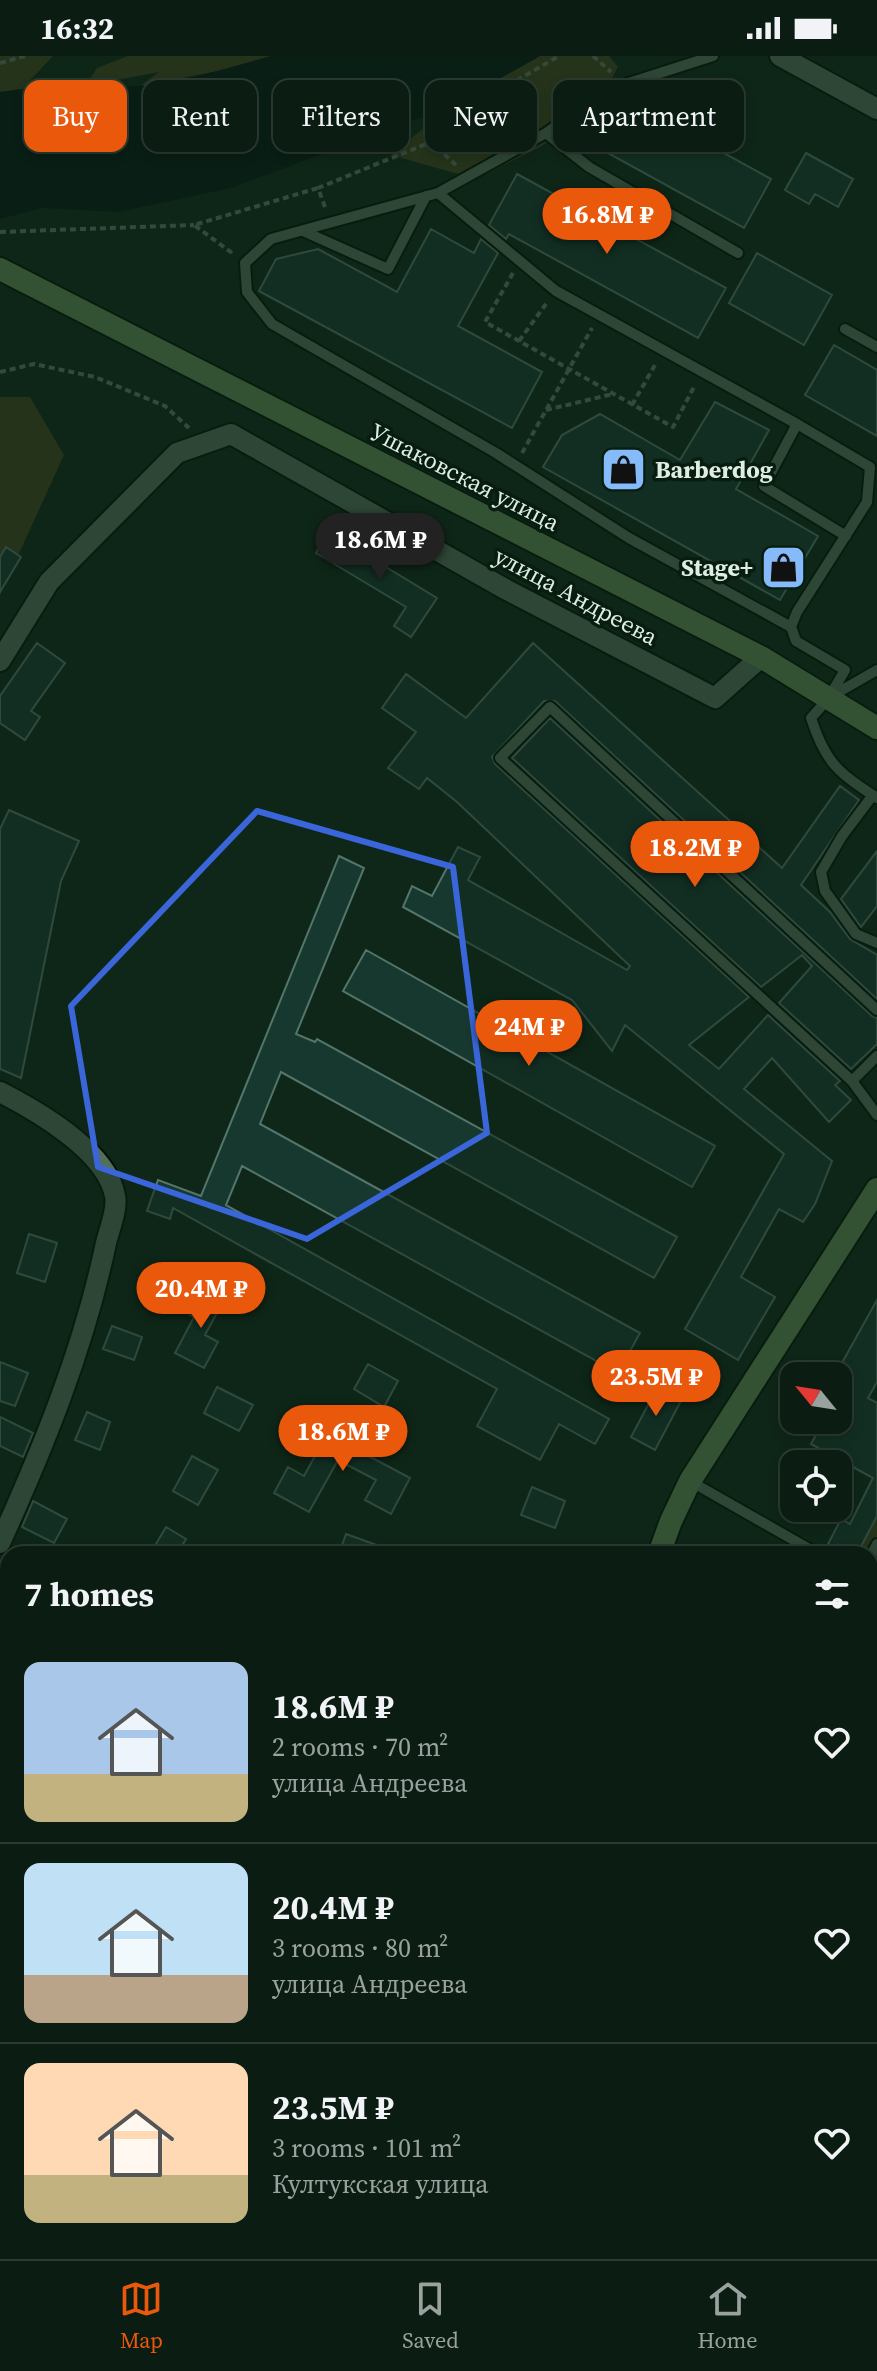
<!DOCTYPE html>
<meta charset="utf-8">
<style>
body{margin:0;font-family:"Source Serif 4",serif;background:#14261b;color:#f1f3f6;height:100vh;display:flex;flex-direction:column;font-size:30px;white-space:nowrap}
*{box-sizing:border-box;margin:0}
p{font-size:26px;color:#9aa29f}
.icon{flex:none;width:44px;height:44px;fill:none;stroke:currentColor;stroke-width:2;stroke-linecap:round;stroke-linejoin:round}
.map{position:relative;flex:1;overflow:hidden}
.panel{position:absolute;left:0px;top:1490px;width:878px;height:714px;display:flex;flex-direction:column;background:#0b1d12;border-radius:24px 24px 0 0;box-shadow:0 4px 12px #0003,0 0 0 2px #2b3b32}
.panel>*{flex:none}
.guide{position:absolute;left:24px;top:24px;width:830px;height:72px;display:flex;gap:16px}
.needle{width:52px;rotate:300deg}
.fabs{position:absolute;left:780px;top:1306px;display:grid;gap:16px}
.fabs a{display:grid;place-items:center;width:72px;height:72px;border-radius:16px;background:#0b1d12;box-shadow:0 4px 12px #0003,0 0 0 2px #2b3b32;font-size:40px}
.price{position:absolute;translate:-50% -68px;padding:0 18px;border-radius:28px;background:#ea580c;color:#fff;font-size:26px;line-height:52px;filter:drop-shadow(0 2px 4px #0008)}
.price::after{content:'';position:absolute;left:50%;top:48px;width:24px;height:18px;margin-left:-12px;background:inherit;clip-path:polygon(0 0,100% 0,50% 100%)}
.price.on{background:#222;color:#fff}
ul{padding:0;list-style:none}
li{display:flex;align-items:center;gap:24px;height:200px;padding:0 24px}
li+li{border-top:2px solid #2b3b32}
li span{display:grid;place-items:center;flex:none;width:224px;height:160px;border-radius:16px;color:#555}
li>.icon{margin-inline-start:auto}
span .icon{width:96px;height:96px;fill:#fffc;stroke-width:1}
li b{font-size:34px}
h2{display:flex;justify-content:space-between;align-items:center;height:96px;padding:0 24px;font-size:34px}
.tag{padding:0 28px;border-radius:16px;background:#0b1d12;box-shadow:0 4px 12px #0003,0 0 0 2px #2b3b32;font-size:28px;line-height:72px}
.tag.on{background:#ea580c;color:#fff}
.status{display:flex;justify-content:space-between;align-items:center;height:56px;padding:0 40px;background:#0b1d12;direction:ltr}
.status svg{height:22px;fill:currentColor}
.tab-bar{display:flex;justify-content:space-around;align-items:center;height:112px;border-top:2px solid #2b3b32;background:#0b1d12;font-size:22px;color:#9aa29f}
.tab-bar a{display:grid;justify-items:center;gap:4px}
.tab-bar .on{color:#ea580c}
.map>svg:first-child{display:block}
</style>
<div class="status"><b>16:32</b><svg viewBox="0 0 49 12"><path d="M0 12V9h3v3zM5 12V6h3v6zM10 12V3h3v9zM15 12V0h3v12zM26 1h20v11H26zM47 4h2v5h-2z"/></svg></div>
<div class="map">
<svg width="877" height="2203" viewBox="0 0 877 2203">
<rect width="100%" height="100%" fill="#0f2718"/>
<!-- green -->
<path fill="#3f431e" d="M0 0H53L22 33 0 36Z
M128 0H271L218 15 140 30 159 16 85 30 97 12Z
M540 0H609L618 11 590 61 538 92 476 123 391 99 449 51Z
M0 341H30L64 399 0 539Z
M877 1421V2203H745L728 2196H870V1498H836Z"/>
<!-- water -->
<path fill="#031413" d="M271 0H540L449 51 231 132 119 156 42 152 0 163V36C45 29 91 33 137 30 181 27 228 12 271 0Z"/>
<!-- building -->
<path fill="#17382f" stroke="#53756b" stroke-width="2" d="M624 42 771 123 744 172 597 91Z
M806 97 853 123 838 151 815 138 809 148 785 134Z
M517 118 726 232 698 282 509 178 506 183 489 169Z
M431 173 474 197 481 183 498 197 458 270 542 316 512 372 259 235 276 203 318 193 397 236Z
M757 197 832 239 804 289 729 247Z
M834 289 877 314V380L805 339Z
M715 346 769 374 736 433 818 480 780 544 543 411 562 379 600 358 680 404Z
M328 476 437 542 411 581 394 570 406 551 316 497Z
M6 491 21 501 0 536V501Z
M37 587 65 607 31 655 40 661 25 684 0 667V640Z
M533 587 782 812 840 730 859 744 801 829 830 856 850 883 877 899V943L555 645H544L492 701 495 708 749 941 689 989 719 1013 768 959 840 1025 835 1029 851 1044 829 1066 772 1002 744 1033 832 1105 815 1148 803 1166 779 1153 741 1221 775 1241 738 1304 685 1273 784 1098 625 969 612 995 572 944 403 851 412 830 432 840 458 791 480 801 468 824 627 914 630 910 457 746 427 722 419 733 388 712 416 676 382 652 406 618 466 662Z
M550 662 872 960 877 962V988L851 1013 779 947 812 910 802 899 761 931 512 702Z
M9 754 79 785 61 825 21 1022 0 1013V773Z
M877 795V850L861 871 841 843Z
M339 800 364 812 296 978 315 986 317 983 677 1181 654 1222 281 1016 260 1068 640 1277 618 1317 242 1110 226 1149 609 1363 595 1388 559 1368 540 1404 477 1370 497 1333 173 1152 170 1163 147 1155 158 1124 201 1140Z
M366 894 715 1090 692 1131 343 935Z
M29 1178 57 1187 45 1226 17 1217Z
M205 1231 225 1242 205 1279 218 1286 204 1312 175 1297 194 1261 190 1259Z
M877 1244V1326L868 1342 877 1347V1460L857 1498H847L828 1488 841 1463 850 1468 873 1422 811 1388 824 1364H838V1314Z
M112 1270 142 1281 134 1304 103 1293Z
M0 1306 28 1317 15 1350 0 1345Z
M368 1308 398 1325 384 1351 354 1333Z
M658 1330 682 1343 655 1394 631 1381Z
M217 1331 253 1349 239 1375 204 1357Z
M87 1356 110 1366 100 1394 75 1384Z
M0 1361 33 1377 23 1401 0 1390Z
M333 1367 369 1387 363 1397 410 1422 391 1458 365 1444 376 1424 338 1404 309 1456 274 1437 288 1411 304 1420Z
M192 1400 218 1414 198 1449 173 1435Z
M532 1431 565 1445 555 1472 521 1459Z
M33 1445 67 1463 54 1487 22 1471Z
M166 1471 186 1483 177 1498H150Z
M346 1478 396 1496V1498H339Z"/>
<g fill="none" stroke-linecap="round" stroke-linejoin="round">
<defs>
<path id="service" d="M713 0 607 34 546 77 589 111 738 197
M546 77 438 137 271 183 245 207 247 236 272 268 496 397 629 482 791 571
M438 137 556 235 797 368 870 411 867 446 797 556 791 571 796 585 845 614 828 643 811 662C826 708 838 716 877 742
M303 175 388 213 426 140
M845 273 877 291
M797 368 764 430 846 480
M830 641 877 614
M873 739 842 780 821 816 825 835 856 878 877 887
M877 954 550 651 500 702 852 1025 877 1000
M852 1025 877 1059
M690 1425 818 1498
M870 1502 877 1488
M870 1528 877 1532
M870 2117 877 2104
M824 2203 828 2196"/>
<path id="minor" d="M780 0 877 53
M0 605 49 526 177 397 231 378 507 534 715 642 761 601
M0 1036C37 1055 107 1095 115 1140 118 1153 109 1174 106 1187 84 1292 44 1390 0 1487
M0 2170 8 2153
M673 2196 691 2203"/>
<path id="secondary" d="M0 213 761 601 877 672
M659 1498 671 1465 690 1425 877 1133
M406 2203 409 2196"/>
</defs>
<!-- service casing -->
<use href="#service" stroke="#001004" stroke-width="14"/>
<!-- minor casing -->
<use href="#minor" stroke="#001004" stroke-width="24"/>
<!-- secondary casing -->
<use href="#secondary" stroke="#001004" stroke-width="26"/>
<!-- path -->
<path stroke="#607467" stroke-width="4" stroke-dasharray="6 4" stroke-linecap="butt" d="M593 0 611 16
M0 7 25 0
M456 109 431 86 476 48 559 0
M325 151 318 132 431 86
M0 176 194 169
M232 197 194 169 318 132
M513 217 485 266 673 371 695 329
M519 285 546 248
M0 316 34 308 95 321 165 350 189 372
M632 349 655 309
M546 354 613 338
M522 397 592 272"/>
<!-- service -->
<use href="#service" stroke="#546e5c" stroke-width="10"/>
<!-- minor -->
<use href="#minor" stroke="#546e5c" stroke-width="20"/>
<!-- secondary -->
<use href="#secondary" stroke="#5f8754" stroke-width="22"/>
</g>
<!-- marked area -->
<path d="M0 0H877V2203H0ZM257 755 453 811 487 1077 307 1183 98 1111 71 950Z" fill="#0f2718" fill-opacity=".55" fill-rule="evenodd"/>
<path fill="none" stroke="#3a66da" stroke-width="6" stroke-linejoin="round" d="M257 755 453 811 487 1077 307 1183 98 1111 71 950Z"/>
<!-- icons -->
<defs>
<symbol id="shop-square" viewBox="-11 -11 22 22"><rect x="-9" y="-9" width="18" height="18" rx="4" fill="#85bbfb" stroke="#061d0f"/><path d="M-5-2.5h2.3a2.7 3.5 0 0 1 5.4 0H5L5.5 6h-11ZM-1.5-2.5h3a1.5 2.3 0 0 0-3 0Z" fill="#111"/></symbol>
</defs>
<g fill-rule="evenodd">
<use href="#shop-square" x="598" y="388" width="51" height="51"/>
<use href="#shop-square" x="758" y="486" width="51" height="51"/>
</g>
<g text-anchor="middle" dominant-baseline="central" stroke-width="7" stroke-linejoin="round" paint-order="stroke">
<!-- poi labels -->
<g font-size="24" font-weight="bold" fill="#dfede3" stroke="#061d0f" text-anchor="start">
<text x="655" y="413">Barberdog</text>
<text x="753" y="511" text-anchor="end">Stage+</text>
</g>
<!-- street labels -->
<g font-size="24" fill="#dfede3" stroke="#061d0f">
<text transform="translate(465 421) rotate(27)">Ушаковская улица</text>
<text transform="translate(576 540) rotate(28)">улица Андреева</text>
</g>
</g>
</svg>
<div class="fabs">
<a><svg class="needle" viewBox="-14 -14 28 28"><path d="M0-13l5 13h-10z" fill="#e53935"/><path d="M0 13l5-13h-10z" fill="#9aa29f"/></svg></a>
<a><svg class="icon" aria-label="locate" viewBox="0 0 24 24"><circle cx="12" cy="12" r="6"/><path d="M12 2v4M12 18v4M2 12h4M18 12h4"/></svg></a>
</div>
<b class="price" style="left:607px;top:200px">16.8M ₽</b>
<b class="price on" style="left:380px;top:525px">18.6M ₽</b>
<b class="price" style="left:695px;top:833px">18.2M ₽</b>
<b class="price" style="left:529px;top:1012px">24M ₽</b>
<b class="price" style="left:201px;top:1274px">20.4M ₽</b>
<b class="price" style="left:656px;top:1362px">23.5M ₽</b>
<b class="price" style="left:343px;top:1417px">18.6M ₽</b>
<div class="guide">
<a class="tag on">Buy</a>
<a class="tag">Rent</a>
<a class="tag">Filters</a>
<a class="tag">New</a>
<a class="tag">Apartment</a>
</div>
<section class="panel">
<h2>7 homes<svg class="icon" aria-label="filters" viewBox="0 0 24 24"><path d="M4 7h16M4 17h16"/><circle cx="9" cy="7" r="2"/><circle cx="15" cy="17" r="2"/></svg></h2>
<ul>
<li><span style="background:linear-gradient(#a9c7e8 70%,#c2b280 0)"><svg class="icon" aria-label="home" viewBox="0 0 24 24"><path d="M3 11l9-7 9 7M6 9v11h12V9"/></svg></span><div><b>18.6M ₽</b><p>2 rooms · 70 m²</p><p>улица Андреева</p></div><svg class="icon" aria-label="heart" viewBox="0 0 24 24"><path d="M12 20l-8-8c-3-5 5-10 8-4 3-6 11-1 8 4z"/></svg></li>
<li><span style="background:linear-gradient(#bfe0f5 70%,#b9a48a 0)"><svg class="icon" aria-label="home" viewBox="0 0 24 24"><path d="M3 11l9-7 9 7M6 9v11h12V9"/></svg></span><div><b>20.4M ₽</b><p>3 rooms · 80 m²</p><p>улица Андреева</p></div><svg class="icon" aria-label="heart" viewBox="0 0 24 24"><path d="M12 20l-8-8c-3-5 5-10 8-4 3-6 11-1 8 4z"/></svg></li>
<li><span style="background:linear-gradient(#ffd9b3 70%,#c2b280 0)"><svg class="icon" aria-label="home" viewBox="0 0 24 24"><path d="M3 11l9-7 9 7M6 9v11h12V9"/></svg></span><div><b>23.5M ₽</b><p>3 rooms · 101 m²</p><p>Култукская улица</p></div><svg class="icon" aria-label="heart" viewBox="0 0 24 24"><path d="M12 20l-8-8c-3-5 5-10 8-4 3-6 11-1 8 4z"/></svg></li>
</ul>
</section>
</div>
<nav class="tab-bar">
<a class="on"><svg class="icon" aria-label="map" viewBox="0 0 24 24"><path d="M3 6l6-2 6 2 6-2v14l-6 2-6-2-6 2zM9 4v14M15 6v14"/></svg>Map</a>
<a><svg class="icon" aria-label="saved" viewBox="0 0 24 24"><path d="M7 4h10v16l-5-4-5 4z"/></svg>Saved</a>
<a><svg class="icon" aria-label="home" viewBox="0 0 24 24"><path d="M3 11l9-7 9 7M6 9v11h12V9"/></svg>Home</a>
</nav>
